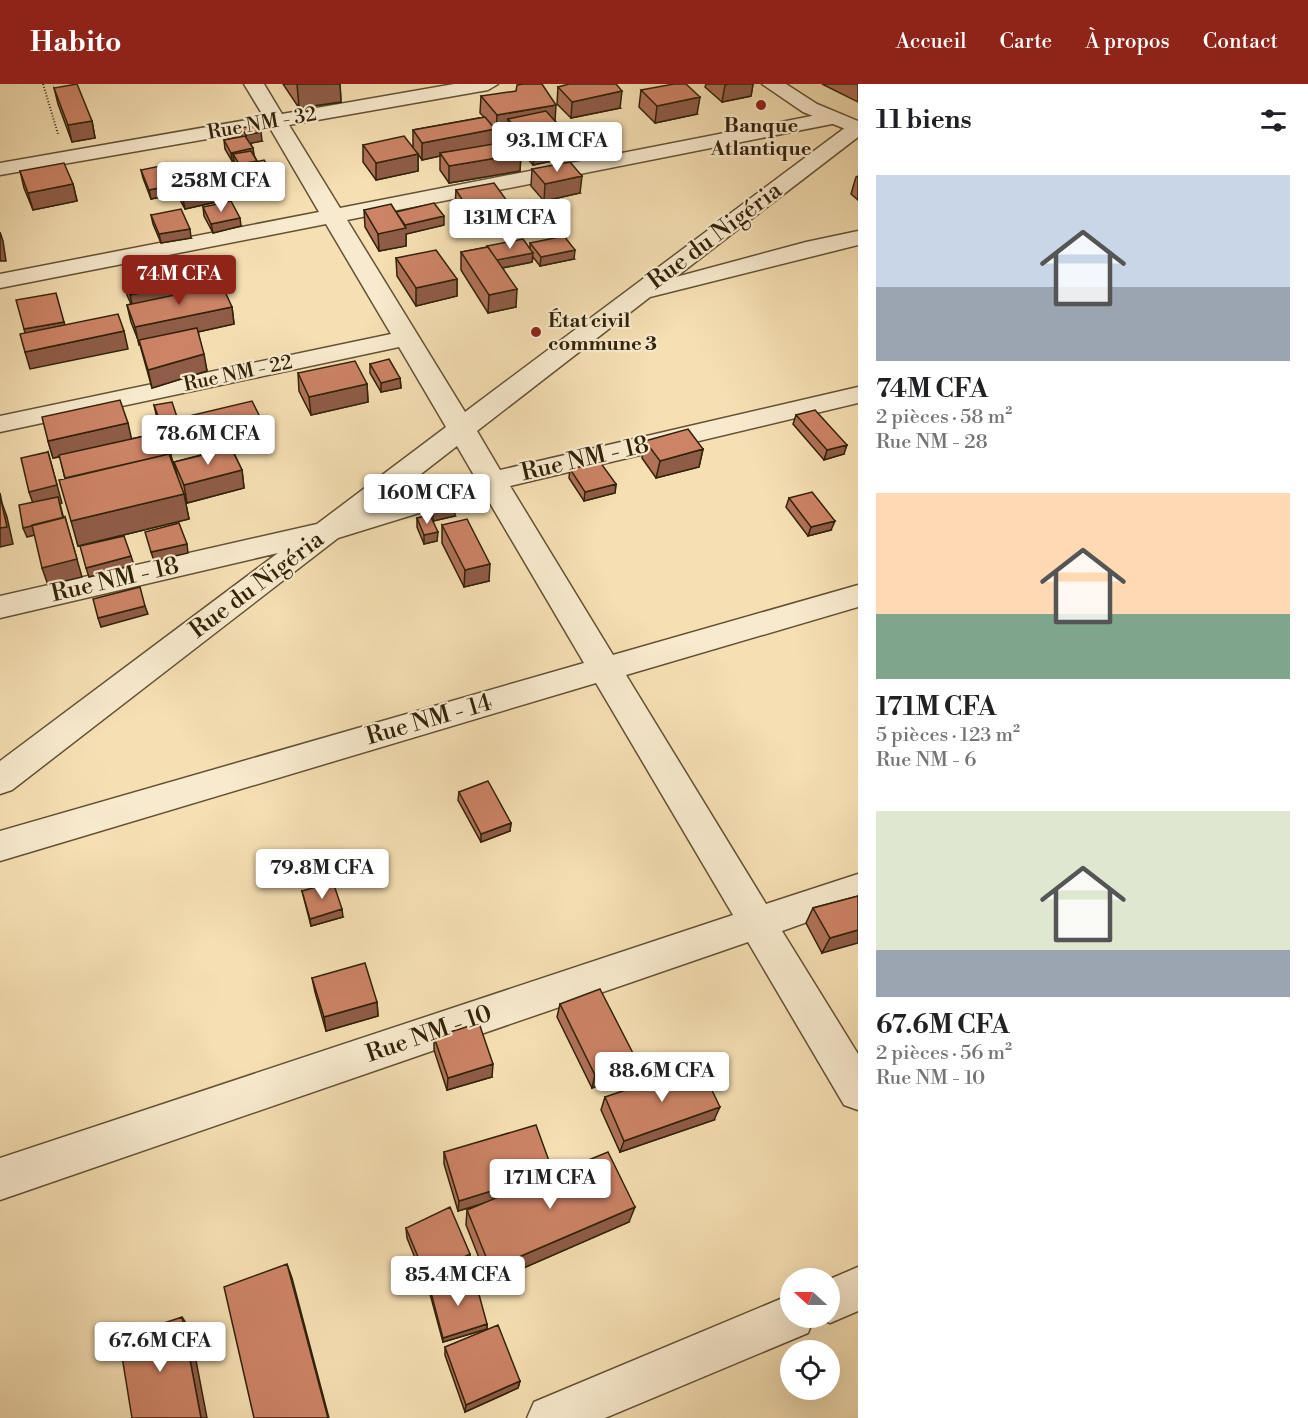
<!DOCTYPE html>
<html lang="fr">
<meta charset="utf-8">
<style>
body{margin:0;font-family:"Libre Bodoni",serif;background:#f2f2f2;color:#202124;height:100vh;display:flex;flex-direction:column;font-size:22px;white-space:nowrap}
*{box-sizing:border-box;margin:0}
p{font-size:20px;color:#757577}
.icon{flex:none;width:33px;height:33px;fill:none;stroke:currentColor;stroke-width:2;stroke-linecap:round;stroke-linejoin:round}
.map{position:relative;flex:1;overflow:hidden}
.panel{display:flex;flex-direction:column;background:#fff;width:450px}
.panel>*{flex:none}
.needle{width:39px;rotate:291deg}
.buttons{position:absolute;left:780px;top:1184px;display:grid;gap:12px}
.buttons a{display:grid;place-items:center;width:60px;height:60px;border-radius:50%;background:#fff;box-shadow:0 6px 24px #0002;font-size:30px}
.price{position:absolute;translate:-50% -51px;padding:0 14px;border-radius:6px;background:#fff;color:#222;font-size:20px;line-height:39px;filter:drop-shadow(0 2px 3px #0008)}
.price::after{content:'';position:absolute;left:50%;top:36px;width:18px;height:14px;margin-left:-9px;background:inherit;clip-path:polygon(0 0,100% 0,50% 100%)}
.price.active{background:#8f2418;color:#fff}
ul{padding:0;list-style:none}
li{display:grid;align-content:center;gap:12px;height:318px;padding:0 18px}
li span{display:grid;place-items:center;height:186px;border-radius:0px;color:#555}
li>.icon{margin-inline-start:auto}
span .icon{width:108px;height:108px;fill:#fffc;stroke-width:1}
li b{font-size:26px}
h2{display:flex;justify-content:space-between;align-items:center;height:72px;padding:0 18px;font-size:26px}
header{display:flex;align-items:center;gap:36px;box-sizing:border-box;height:84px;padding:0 30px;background:#8f2418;color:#fff}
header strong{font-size:28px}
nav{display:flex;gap:33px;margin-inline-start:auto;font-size:21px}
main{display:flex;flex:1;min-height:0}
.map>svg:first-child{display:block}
</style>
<header>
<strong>Habito</strong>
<nav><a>Accueil</a><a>Carte</a><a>À propos</a><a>Contact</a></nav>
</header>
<main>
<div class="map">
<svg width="858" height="1334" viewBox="0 0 858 1334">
<rect width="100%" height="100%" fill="#f5dfb3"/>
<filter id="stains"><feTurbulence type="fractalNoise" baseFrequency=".00333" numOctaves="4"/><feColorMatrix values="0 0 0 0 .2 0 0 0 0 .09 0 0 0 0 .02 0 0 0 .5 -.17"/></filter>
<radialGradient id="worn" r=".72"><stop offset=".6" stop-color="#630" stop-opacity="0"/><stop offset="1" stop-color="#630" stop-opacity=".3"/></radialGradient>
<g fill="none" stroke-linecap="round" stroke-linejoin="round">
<defs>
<path id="minor" d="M244 0H264L282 30 454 0H498L488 6 289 41 340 124 832 28 839 30 842 34 839 38 832 40 347 136 465 328 850 40 858 38V53L676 193 806 158 858 147V161L650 213 477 347 500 386 858 303V319L510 402 613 571 858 501V523L626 591 766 820 858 790V820L782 847 858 970V1026L844 1021 748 858 0 1116V1074L733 831 596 599 0 777V747L584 579 484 409 338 454 12 706 0 710V677L278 469 0 534V512L317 440 446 343 399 263 0 348V332L391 250 326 140 0 204V190L319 128 270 44 0 91V79L264 33ZM457 362 475 393 381 421Z
M858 1183V1227L830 1239 816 1233H830V1195Z
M790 1211V1233H814L808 1249 605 1334H527L534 1318Z"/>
<path id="tertiary" d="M762 0H786L817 20 858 37V50L803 28Z"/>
</defs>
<!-- minor casing -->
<use href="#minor" stroke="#635134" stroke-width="3"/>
<!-- tertiary casing -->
<use href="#tertiary" stroke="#635134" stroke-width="3"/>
<!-- path -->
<path stroke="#322209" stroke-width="2" stroke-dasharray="1 2" stroke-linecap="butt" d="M43 0 58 50"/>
<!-- minor -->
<use href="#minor" fill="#f8eace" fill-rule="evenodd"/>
<!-- tertiary -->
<use href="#tertiary" fill="#f8eace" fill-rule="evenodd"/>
</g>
<!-- wall -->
<path fill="#af7158" stroke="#322209" stroke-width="1.5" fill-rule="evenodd" d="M283 0H340L341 18 299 24Z
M706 0H753L751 12 722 18 705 3Z
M822 0H858V18Z
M558 3 620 24 571 34 557 20Z
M54 4 92 37 95 54 72 58 58 20Z
M641 6 697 30 655 39 639 23Z
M481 12 555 37 572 56 571 73 533 81 512 57 521 70 520 87 449 99 440 86V72L422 76 418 70V87L376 96 363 78V61L413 63V46L484 33 480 29ZM495 46 496 48 508 46V51L512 57 494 60Z
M241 44 262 57 250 59 253 64 254 71 257 77 273 90 275 107 233 116 225 102 222 85 236 82 234 77H232L225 65 224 56 242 52Z
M532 85 580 109 544 117 531 102Z
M141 86 175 110 151 115 143 94Z
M20 87 73 100 77 117 33 126 24 104Z
M858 92V116L851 110 856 93Z
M177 103 216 118 185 125 178 112Z
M456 106 506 134 468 142 455 124Z
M203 123 241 142 213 149 204 132Z
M364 126 396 128 444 141 406 150V162L379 167 365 143Z
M151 131 191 154 161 159 153 140Z
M530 159 574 175 540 182 533 173 532 178 503 184 516 223 488 229 461 186V168L487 163V162L530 164Z
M396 174 457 195V212L416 222 397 192Z
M123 193 214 194 216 203 232 223 234 240 198 248 207 287 152 304 140 261 131 238 127 221 131 220 127 211Z
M370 280 400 294 401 304 381 308 370 289Z
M298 289 367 300 368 318 311 331 299 307Z
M154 321 179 339 181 348 165 352 177 391 174 378 201 371 192 350 189 332 266 358 233 367 242 386 244 404 187 419 184 411 189 435 78 462 65 395 60 373 53 374 48 357 131 355 162 348 156 330Z
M796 331 844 370 824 376 793 340Z
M645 357 703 365 699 383 656 394 642 374Z
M570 385 616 400 615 409 584 417 569 394Z
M789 414 831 446 808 452 786 423Z
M427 418 455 432 433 437 437 457 424 460 417 443V434L430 432 427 427Z
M442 441 489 497 464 503 442 459Z
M459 708 511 739 510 747 481 758 458 716Z
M302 807 343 833 311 842Z
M858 812 822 869 806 839 813 824Z
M312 894 377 918 378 932 326 947 315 908Z
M560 920 636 975 632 988 592 1004 557 933Z
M434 953 492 993 447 1006 434 966Z
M605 1013 714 1036 620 1068 601 1026Z
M444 1068 552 1091 629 1138 489 1199 466 1141 467 1126 484 1119 458 1127 444 1080Z
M406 1144 470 1170 469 1180 426 1201 407 1154Z
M430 1205 487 1240V1245L443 1258 430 1210Z
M445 1263 520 1297 518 1304 465 1328 445 1271Z"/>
<!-- shaded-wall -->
<path fill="#8f5c47" stroke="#322209" stroke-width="1.5" d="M297 0H340L341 18 299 24Z
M729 0H753L751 12 722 18 725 1Z
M622 7 620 24 571 34 572 18Z
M700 13 697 30 655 39 657 22Z
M556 21 555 38 508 35V46L496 48 497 31Z
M92 37 95 54 72 58 68 41Z
M495 45 494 62 440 69V72L422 76V59Z
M261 48 262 57 247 60 246 51Z
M572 56 571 73 533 81 534 64Z
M253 64 254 73 233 70 234 77H232L231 69Z
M418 70V87L376 96V79Z
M521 70 520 87 449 99V82Z
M273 90 275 107 233 116 231 99Z
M582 92 580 109 544 117 545 100Z
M73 100 77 117 33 126 28 109Z
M174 101 175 110 151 115 149 106Z
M214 110 216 118 185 125 183 116Z
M507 117 506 134 468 142V125Z
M444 132V141L406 150V162L379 167 378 150 405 141Z
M240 134 241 142 213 149 211 140Z
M190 145 191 154 161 159 159 150Z
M0 148 3 157 6 177H0Z
M575 166 574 175 540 182 541 173Z
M533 169 532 178 496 185V176Z
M214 194 217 212 134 228 130 211Z
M457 195V212L416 222V204Z
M517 205 516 223 488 229 489 211Z
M232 223 234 240 139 261 135 243Z
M64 238 69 255 29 263 24 245Z
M124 247 128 265 30 285 25 268Z
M204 270 207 287 152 304 148 286Z
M400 294 401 304 381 308V299Z
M367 300 368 318 311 331 309 313Z
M128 339 132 357 53 374 48 357Z
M179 339 181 348 164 352 162 343Z
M264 341 266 358 203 374 199 357Z
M847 361 844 370 824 376 827 366Z
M703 365 699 383 656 394 660 377Z
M48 368 62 419 60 420 66 443 27 453 23 444 35 425 29 408Z
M242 386 244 404 187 419 184 401Z
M616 400 615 409 584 417 585 408Z
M0 409 2 419 7 433 13 460 0 463Z
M184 410 189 435 78 462 71 437Z
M455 423V432L433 437V428Z
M65 433 82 493 48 501 42 484Z
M835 437 831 446 808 452 811 443Z
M438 448 437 457 424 460V451Z
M187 460 188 469 154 477 151 468Z
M131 472 134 481 89 493 86 484Z
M490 480 489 497 464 503 465 486Z
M145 522 148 530 101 543 98 534Z
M511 739 510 747 481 758V750Z
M342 825 343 833 311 842 310 835Z
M858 846V859L822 869 830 854Z
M377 918 378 932 326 947 324 933Z
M636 975 632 988 592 1004 595 991Z
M493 980 492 993 447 1006 448 994Z
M720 1023 714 1036 620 1068 624 1057Z
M553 1088 551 1099 458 1127 459 1117Z
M635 1123 629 1138 489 1199 491 1185Z
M470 1170 469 1180 426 1201V1192Z
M287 1180 292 1194 329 1334H328Z
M182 1233 190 1245 207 1334H201Z
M487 1240V1245L443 1258V1254Z
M520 1297 518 1304 465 1328 466 1321Z"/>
<!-- building -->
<path fill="#cc8366" stroke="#322209" stroke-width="1.5" d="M77 0 92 37 68 41 54 4Z
M523 0H542L556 21 497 31 481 12 516 7 517 1Z
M569 0H616L622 7 572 18 558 3Z
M674 0H686L700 13 657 22 641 6Z
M546 27 572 56 534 64 508 35Z
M485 33 495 45 422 59 413 46Z
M257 41 261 48 246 51 241 44Z
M245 52 253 64 231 69 224 56Z
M404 52 418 70 376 79 363 61Z
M512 57 521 70 449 82 440 69Z
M251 67 257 77 239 80 233 70Z
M264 76 273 90 231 99 222 85Z
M570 78 582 92 545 100 532 85Z
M64 79 73 100 28 109 20 87Z
M165 81 174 101 149 106 141 86Z
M207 97 214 110 183 116 177 103Z
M494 99 507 117 468 125 456 106Z
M231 117 240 134 211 140 203 123Z
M434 119 444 132 405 141 396 128Z
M391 120 406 144 378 150 364 126Z
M181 125 190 145 159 150 151 131Z
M564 152 575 166 541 173 530 159Z
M523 155 533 169 497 176 487 162Z
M488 163 517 205 489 211 461 168Z
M436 166 457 195 416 204 396 174Z
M207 177 214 194 130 211 123 193Z
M222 201 232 223 135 243 127 221Z
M56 209 64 238 24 245 16 216Z
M118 230 124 247 25 268 20 250Z
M197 244 204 270 148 286 139 256Z
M389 275 400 294 381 299 370 280Z
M355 277 367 300 309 313 298 289Z
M120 316 128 339 48 357 42 333Z
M252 317 264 341 199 357 189 332Z
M172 318 179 339 162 343 154 321Z
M815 326 847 361 827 366 796 331Z
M688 345 703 365 660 377 645 357Z
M163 348 171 371H170L169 370 65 394 59 371Z
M231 364 242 386 184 401 174 378Z
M48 368 57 401 29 408 21 374Z
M169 370 184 410 71 437 59 396Z
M600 378 616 400 585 408 570 385Z
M812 408 835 437 811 443 789 414Z
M449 412 455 423 433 428 427 418Z
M58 413 63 434 23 444 19 421Z
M0 416H1L7 443 0 444Z
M430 431 438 448 424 451 417 434Z
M65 433 77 475 42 484 32 441Z
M467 435 490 480 465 486 442 441Z
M179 439 187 460 151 468 145 448Z
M124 452 131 472 86 484 80 462Z
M140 503 145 522 98 534 93 515Z
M488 697 511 739 481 750 459 708Z
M333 798 342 825 310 835 302 807Z
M858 812V846L830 854 813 824Z
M365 879 377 918 324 933 312 894Z
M600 905 636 975 595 991 560 920Z
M479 939 493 980 448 994 434 953Z
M700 981 720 1023 624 1057 605 1013Z
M536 1041 553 1088 459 1117 444 1068Z
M608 1068 635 1123 491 1185 467 1126Z
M450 1123 470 1170 426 1192 406 1144Z
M287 1180 328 1334H254L224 1203Z
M474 1192 487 1240 443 1254 430 1205Z
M182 1233 201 1334H132L119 1254Z
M498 1241 520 1297 466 1321 445 1263Z"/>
<!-- markers -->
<g fill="#8f2418" stroke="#f8eace" stroke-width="2">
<circle cx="761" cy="21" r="6"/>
<circle cx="536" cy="248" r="6"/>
</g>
<g text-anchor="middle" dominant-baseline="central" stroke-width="4.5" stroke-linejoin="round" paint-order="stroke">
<!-- far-street labels -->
<g font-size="20" fill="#322209" stroke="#f8eace">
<text transform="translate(262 40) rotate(-10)">Rue NM - 32</text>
<text transform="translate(238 290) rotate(-12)">Rue NM - 22</text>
</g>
<!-- far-poi labels -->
<g font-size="20" font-weight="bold" fill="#322209" stroke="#f8eace">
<text x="761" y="42">Banque<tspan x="761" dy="23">Atlantique</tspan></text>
<text x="548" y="237" text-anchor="start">État civil<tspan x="548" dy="23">commune 3</tspan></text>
</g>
<!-- street labels -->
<g font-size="24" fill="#322209" stroke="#f8eace">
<text transform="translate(715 152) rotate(-37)">Rue du Nigéria</text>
<text transform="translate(585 375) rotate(-13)">Rue NM - 18</text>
<text transform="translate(115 496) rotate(-13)">Rue NM - 18</text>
<text transform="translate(257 501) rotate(-37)">Rue du Nigéria</text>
<text transform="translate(429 636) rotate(-16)">Rue NM - 14</text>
<text transform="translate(429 950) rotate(-19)">Rue NM - 10</text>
</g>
</g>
<rect width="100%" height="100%" filter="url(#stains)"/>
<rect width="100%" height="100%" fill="url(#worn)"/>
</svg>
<div class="buttons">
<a><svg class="needle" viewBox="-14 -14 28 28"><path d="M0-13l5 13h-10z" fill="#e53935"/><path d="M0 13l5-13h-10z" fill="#757577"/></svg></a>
<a><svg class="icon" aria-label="locate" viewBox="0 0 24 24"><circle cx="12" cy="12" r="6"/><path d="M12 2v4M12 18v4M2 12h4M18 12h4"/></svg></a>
</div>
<b class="price" style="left:557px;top:89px">93.1M CFA</b>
<b class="price" style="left:221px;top:129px">258M CFA</b>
<b class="price" style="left:510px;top:166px">131M CFA</b>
<b class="price active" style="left:179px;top:222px">74M CFA</b>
<b class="price" style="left:208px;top:382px">78.6M CFA</b>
<b class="price" style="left:427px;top:441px">160M CFA</b>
<b class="price" style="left:322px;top:816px">79.8M CFA</b>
<b class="price" style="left:662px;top:1019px">88.6M CFA</b>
<b class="price" style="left:550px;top:1126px">171M CFA</b>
<b class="price" style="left:458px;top:1223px">85.4M CFA</b>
<b class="price" style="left:160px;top:1289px">67.6M CFA</b>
</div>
<section class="panel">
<h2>11 biens<svg class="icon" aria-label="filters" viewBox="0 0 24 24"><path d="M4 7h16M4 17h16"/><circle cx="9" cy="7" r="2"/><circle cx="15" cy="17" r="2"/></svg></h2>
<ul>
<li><span style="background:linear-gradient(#c9d6e8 60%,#9aa5b1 0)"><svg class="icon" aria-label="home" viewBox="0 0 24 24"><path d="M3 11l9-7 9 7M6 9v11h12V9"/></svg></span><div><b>74M CFA</b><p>2 pièces · 58 m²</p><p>Rue NM - 28</p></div></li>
<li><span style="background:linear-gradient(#ffd9b3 65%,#7fa58c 0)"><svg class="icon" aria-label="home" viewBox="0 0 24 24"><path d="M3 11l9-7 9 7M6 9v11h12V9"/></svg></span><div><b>171M CFA</b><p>5 pièces · 123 m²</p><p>Rue NM - 6</p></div></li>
<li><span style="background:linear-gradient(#dfe7d0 75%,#9aa5b1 0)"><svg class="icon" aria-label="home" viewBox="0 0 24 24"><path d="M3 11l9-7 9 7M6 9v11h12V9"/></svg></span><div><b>67.6M CFA</b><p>2 pièces · 56 m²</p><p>Rue NM - 10</p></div></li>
</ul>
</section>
</main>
